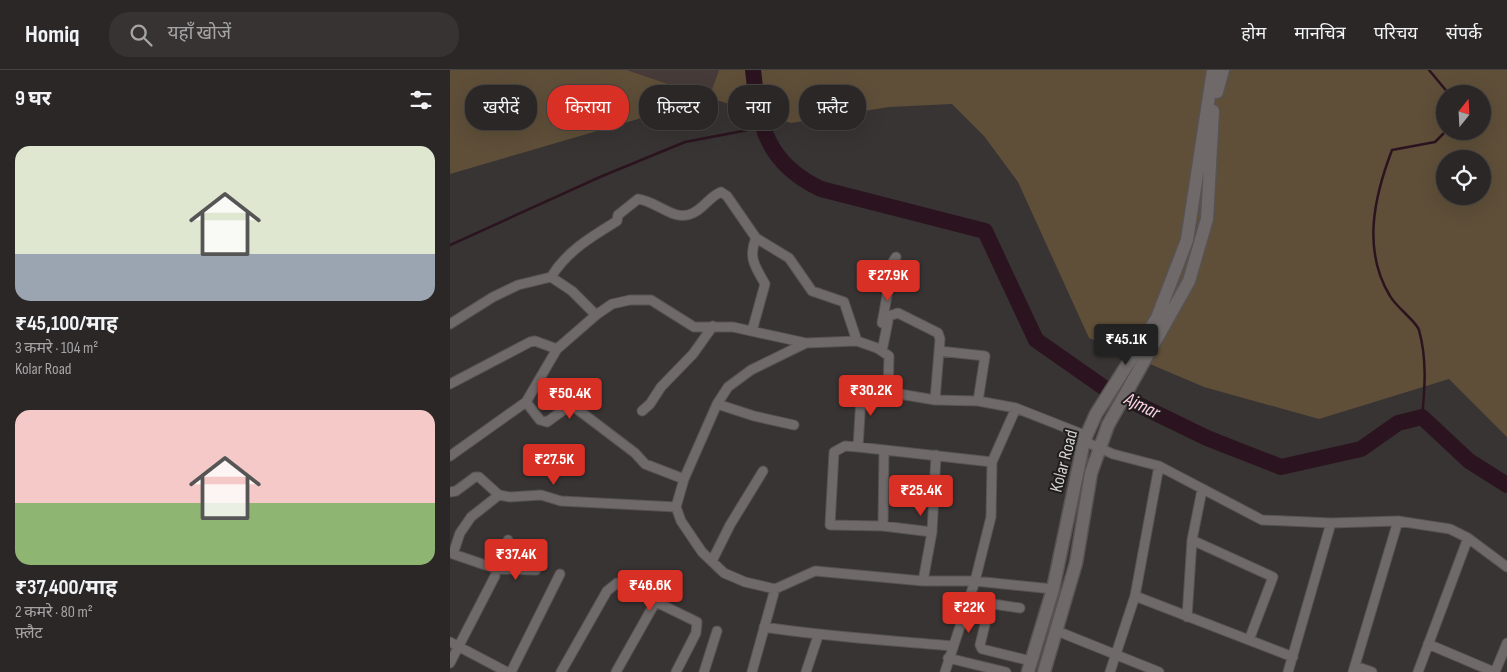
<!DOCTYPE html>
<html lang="hi">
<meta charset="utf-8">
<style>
body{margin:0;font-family:"Sofia Sans Condensed","Noto Sans Devanagari",sans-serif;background:#363332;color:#f1f3f6;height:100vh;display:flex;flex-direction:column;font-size:19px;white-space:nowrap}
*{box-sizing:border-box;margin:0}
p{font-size:16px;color:#a5a5a7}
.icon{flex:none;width:28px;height:28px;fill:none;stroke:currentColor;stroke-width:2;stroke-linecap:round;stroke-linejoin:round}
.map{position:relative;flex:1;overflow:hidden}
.sheet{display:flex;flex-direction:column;background:#2a2726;width:450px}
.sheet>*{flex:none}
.banner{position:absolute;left:15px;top:15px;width:475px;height:45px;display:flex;gap:10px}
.needle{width:32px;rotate:18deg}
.controls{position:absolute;left:986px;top:15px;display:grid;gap:10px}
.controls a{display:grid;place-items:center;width:55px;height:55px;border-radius:50%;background:#2a2726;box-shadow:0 5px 20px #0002,0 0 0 1px #464443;font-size:25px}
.price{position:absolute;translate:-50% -42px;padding:0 11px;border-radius:5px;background:#d93025;color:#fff;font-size:16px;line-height:32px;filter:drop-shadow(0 1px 2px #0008)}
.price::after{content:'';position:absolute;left:50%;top:30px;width:15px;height:11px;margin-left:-8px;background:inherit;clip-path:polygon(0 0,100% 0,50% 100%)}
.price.on{background:#222;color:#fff}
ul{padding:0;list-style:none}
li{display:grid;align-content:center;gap:10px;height:265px;padding:0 15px}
li span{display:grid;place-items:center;height:155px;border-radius:15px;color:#555}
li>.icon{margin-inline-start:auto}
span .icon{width:90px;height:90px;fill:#fffc;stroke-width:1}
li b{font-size:21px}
h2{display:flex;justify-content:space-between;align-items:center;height:60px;padding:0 15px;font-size:21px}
.tag{padding:0 18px;border-radius:20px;background:#2a2726;box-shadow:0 5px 20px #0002,0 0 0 1px #464443;font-size:18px;line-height:45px}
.tag.on{background:#d93025;color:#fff}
header{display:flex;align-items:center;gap:30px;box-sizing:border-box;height:70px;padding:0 25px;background:#2a2726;border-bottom:1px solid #464443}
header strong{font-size:24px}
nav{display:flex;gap:28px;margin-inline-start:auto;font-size:18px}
.search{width:350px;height:45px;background:#363332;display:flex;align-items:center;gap:12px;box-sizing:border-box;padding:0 18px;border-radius:20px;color:#a5a5a7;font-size:19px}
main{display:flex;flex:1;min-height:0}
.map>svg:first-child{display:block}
</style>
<header>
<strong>Homiq</strong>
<div class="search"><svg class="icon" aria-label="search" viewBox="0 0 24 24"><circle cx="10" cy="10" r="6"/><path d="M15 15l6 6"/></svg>यहाँ खोजें</div>
<nav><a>होम</a><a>मानचित्र</a><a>परिचय</a><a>संपर्क</a></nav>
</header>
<main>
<section class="sheet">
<h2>9 घर<svg class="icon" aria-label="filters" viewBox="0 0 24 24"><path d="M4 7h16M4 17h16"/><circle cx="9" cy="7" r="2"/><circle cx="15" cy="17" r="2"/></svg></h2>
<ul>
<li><span style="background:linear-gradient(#dfe7d0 70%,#9aa5b1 0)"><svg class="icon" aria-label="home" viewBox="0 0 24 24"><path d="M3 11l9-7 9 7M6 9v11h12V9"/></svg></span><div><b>₹45,100/माह</b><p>3 कमरे · 104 m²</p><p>Kolar Road</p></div></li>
<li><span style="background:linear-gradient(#f6c9c9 60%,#8fb573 0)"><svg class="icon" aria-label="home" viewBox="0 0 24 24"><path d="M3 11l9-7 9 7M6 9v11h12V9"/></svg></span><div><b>₹37,400/माह</b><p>2 कमरे · 80 m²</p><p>फ़्लैट</p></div></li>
</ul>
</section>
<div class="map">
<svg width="1057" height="602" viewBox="0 0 1057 602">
<rect width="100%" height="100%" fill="#383433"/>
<!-- built -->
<path fill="#463b39" d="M177 0H269L260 28Z"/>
<!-- green -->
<path fill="#5f4f39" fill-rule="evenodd" d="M0 0H177L259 28 269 0H1057V367L999 309 869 349 754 317 639 268 568 112 534 66 502 34 439 37 341 53 260 28 0 104ZM995 24H1032V61H995ZM995 89H1032V126H995Z"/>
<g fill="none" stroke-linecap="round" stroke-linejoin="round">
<!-- stream -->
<path stroke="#2b141f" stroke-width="2.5" d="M979 0 999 24
M0 175 150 107 235 72 314 57
M972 347C975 318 977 289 969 260 966 251 946 237 940 226 912 180 924 127 942 80L985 72 996 61"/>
<!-- river -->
<path stroke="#2b141f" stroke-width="16" d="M303 0C309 56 316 93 371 119L535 161 586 270 656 319 757 368 831 397 911 379 948 353 972 347 1019 391 1057 415"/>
<defs>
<path id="minor" d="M432 253 439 215V198L446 187
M0 254 43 227 68 215 101 207
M302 261 315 214C305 196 298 188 306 168
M356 273 283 257H244L201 230H180L162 234 146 245 122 221 101 207C117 181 141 167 167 151L168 145 188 129C207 131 225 153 243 143 254 138 259 127 271 122L277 126 306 168 339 188 362 221 394 232 407 271
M432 281 439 246 448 243 488 263 490 269 485 330
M489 281 535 286 528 331
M0 314 80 272 85 271 107 279
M76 332 107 279 146 245
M267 334 304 346 344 355
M192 341 200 334 211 317 243 284 263 256
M634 371 663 384 709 396 812 450 881 453 948 451 1000 459 1018 468 1057 497
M408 377 411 327 438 322 485 330 528 331 566 338 637 366
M0 386 76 332 90 350 97 352 119 336H123L185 383 195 394 234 409 226 437
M234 409 267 334 278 317 301 300 356 273 407 271 427 278 439 286 438 322
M0 422 6 421 25 407H29L49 425
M433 456 434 380
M482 462 433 456 380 455 384 382 395 376 408 377 542 392
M58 470 47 499 3 484 10 463 21 447 49 425 60 427 91 425 111 431 226 437 231 451 252 482 274 503 295 512 325 519 365 501 473 511H525L603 519
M742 470 823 507 799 570
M262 491 280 455 313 401
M47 499 86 500
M473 511 482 462 486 385
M685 526 843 587
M570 538 543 534 539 538 530 575 532 579 581 591
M737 547 742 470 752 420
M314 557C376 567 439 570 502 576
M607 561 709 602
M0 572 57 602
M978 574 1044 602
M498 588 556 602
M0 593 45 506
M905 596 922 602
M61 602 110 504
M111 602 157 521 167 513 247 552 246 563 226 602
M166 602 206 531
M254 602 267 561
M302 602 325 519
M356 602 368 566
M495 602 525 511 541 447 542 392 566 338
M660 602 685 526 709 396
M838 602 881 453
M903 602 948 451
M968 602 1018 468
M1045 602 1057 573"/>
<path id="secondary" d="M767 22 773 0
M578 602 603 519 634 371 646 344 707 248 737 170 763 0
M594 602 626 493 641 403 658 355 739 211 757 149 763 41"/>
</defs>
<!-- minor casing -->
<use href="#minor" stroke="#565352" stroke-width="11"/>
<!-- secondary casing -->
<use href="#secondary" stroke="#565352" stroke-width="15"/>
<!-- minor -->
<use href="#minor" stroke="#6f6a69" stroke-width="9"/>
<!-- secondary -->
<use href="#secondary" stroke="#6f6a69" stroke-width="12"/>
</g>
<g text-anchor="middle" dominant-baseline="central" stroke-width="4" stroke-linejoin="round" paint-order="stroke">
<!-- street labels -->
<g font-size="18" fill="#d5d2d2" stroke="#1e1c1c">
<text transform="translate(614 391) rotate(-75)">Kolar Road</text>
</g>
<!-- water labels -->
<g font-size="19" font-style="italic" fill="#ffd0e4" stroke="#1e1c1c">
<text transform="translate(692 336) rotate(26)">Ajmar</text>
</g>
</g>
</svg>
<div class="controls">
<a><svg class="needle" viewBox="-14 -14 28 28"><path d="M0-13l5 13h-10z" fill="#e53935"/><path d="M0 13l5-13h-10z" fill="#a5a5a7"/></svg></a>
<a><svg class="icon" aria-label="locate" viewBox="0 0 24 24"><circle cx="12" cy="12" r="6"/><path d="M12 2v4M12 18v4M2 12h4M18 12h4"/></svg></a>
</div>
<b class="price" style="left:438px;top:232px">₹27.9K</b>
<b class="price on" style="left:676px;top:296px">₹45.1K</b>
<b class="price" style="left:421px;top:347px">₹30.2K</b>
<b class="price" style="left:120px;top:350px">₹50.4K</b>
<b class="price" style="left:104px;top:416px">₹27.5K</b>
<b class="price" style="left:471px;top:447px">₹25.4K</b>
<b class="price" style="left:66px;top:511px">₹37.4K</b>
<b class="price" style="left:200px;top:542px">₹46.6K</b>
<b class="price" style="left:519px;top:564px">₹22K</b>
<div class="banner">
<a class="tag">खरीदें</a>
<a class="tag on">किराया</a>
<a class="tag">फ़िल्टर</a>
<a class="tag">नया</a>
<a class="tag">फ़्लैट</a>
</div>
</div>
</main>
